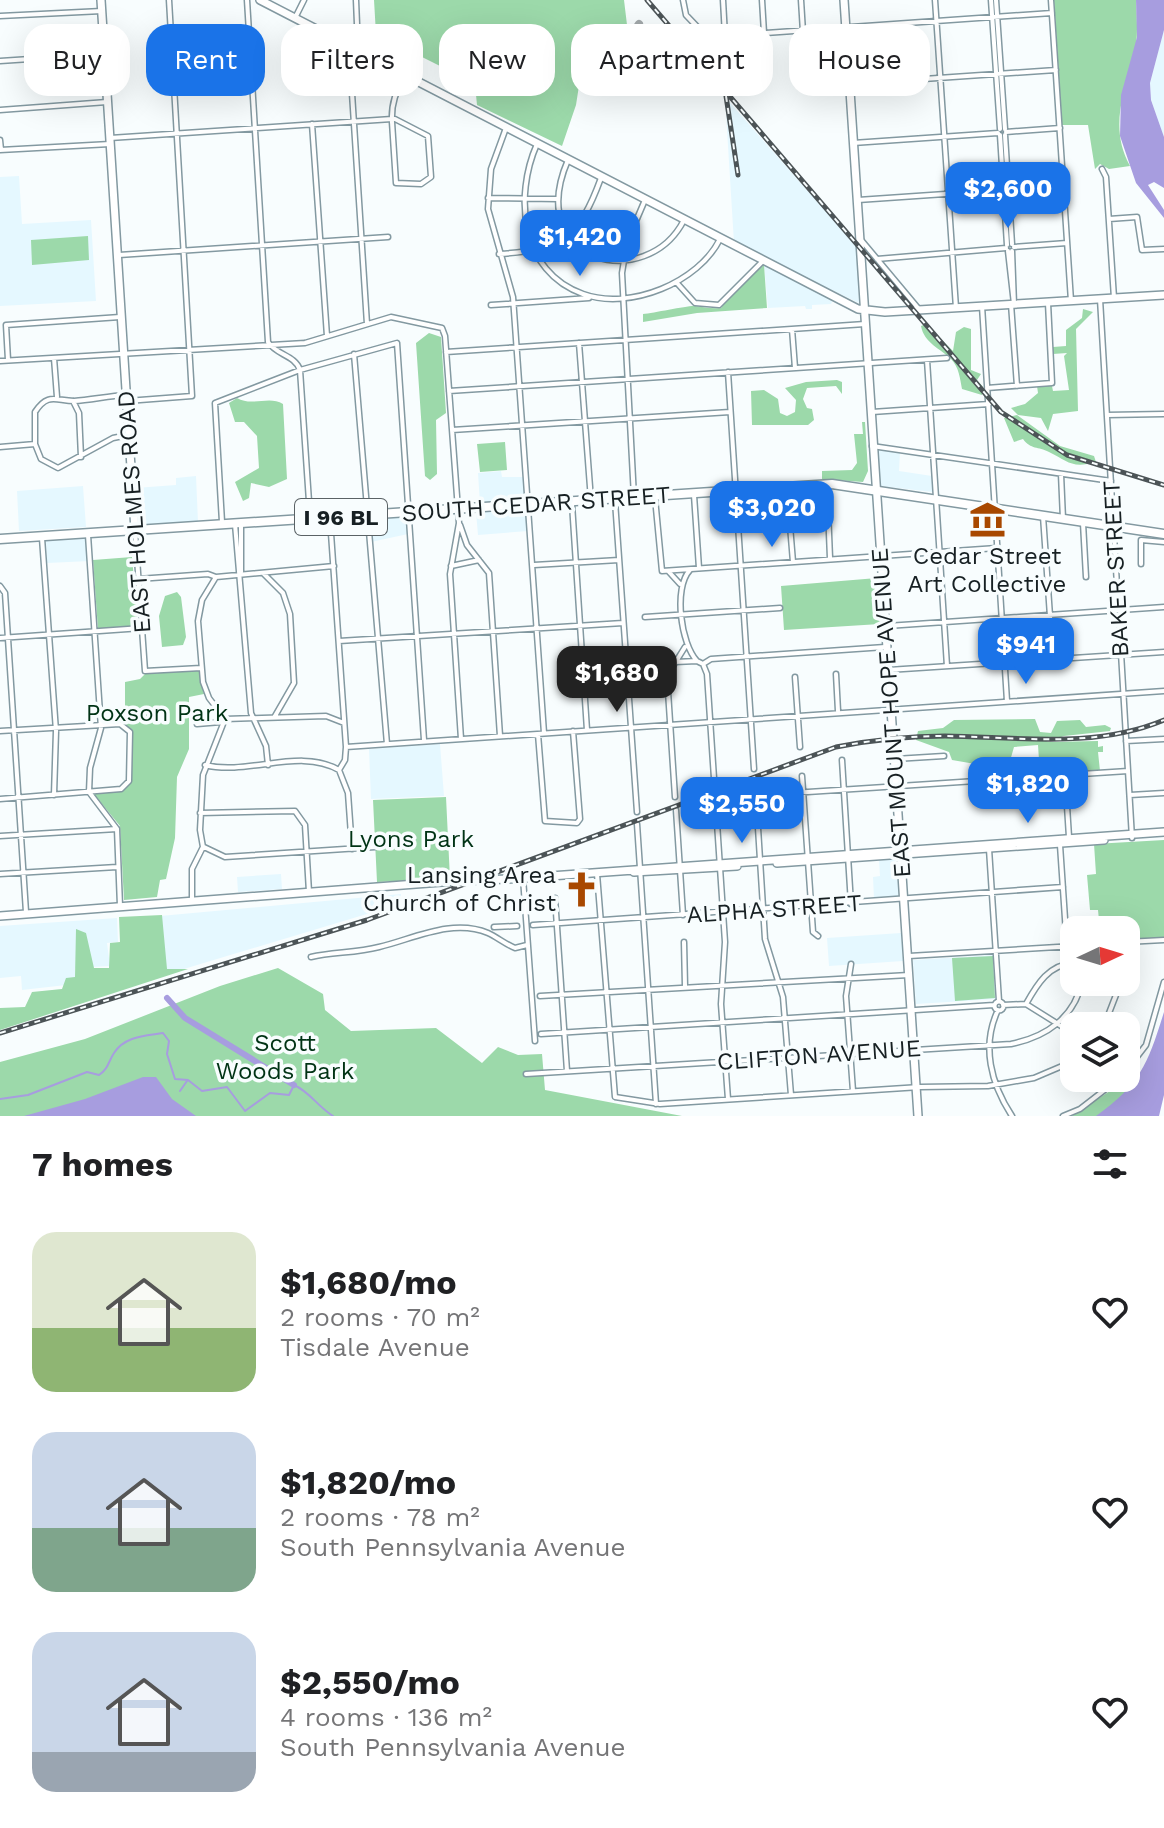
<!DOCTYPE html>
<meta charset="utf-8">
<style>
body{margin:0;font-family:"Work Sans",sans-serif;background:#f6f6f6;color:#202124;height:100vh;display:flex;flex-direction:column;font-size:30px;white-space:nowrap}
*{box-sizing:border-box;margin:0}
p{font-size:26px;color:#757577}
.icon{flex:none;width:44px;height:44px;fill:none;stroke:currentColor;stroke-width:2;stroke-linecap:round;stroke-linejoin:round}
.map{position:relative;height:1116px;overflow:hidden}
.side{display:flex;flex-direction:column;background:#fff;flex:1}
.side>*{flex:none}
.banner{position:absolute;left:24px;top:24px;width:1116px;height:72px;display:flex;gap:16px}
.needle{width:52px;rotate:86deg}
.controls{position:absolute;left:1060px;top:916px;display:grid;gap:16px}
.controls a{display:grid;place-items:center;width:80px;height:80px;border-radius:16px;background:#fff;box-shadow:0 8px 32px #0002;font-size:40px}
.price{position:absolute;translate:-50% -68px;padding:0 18px;border-radius:16px;background:#1a73e8;color:#fff;font-size:26px;line-height:52px;filter:drop-shadow(0 2px 4px #0008)}
.price::after{content:'';position:absolute;left:50%;top:48px;width:24px;height:18px;margin-left:-12px;background:inherit;clip-path:polygon(0 0,100% 0,50% 100%)}
.price.active{background:#222;color:#fff}
ul{padding:0;list-style:none}
li{display:flex;align-items:center;gap:24px;height:200px;padding:0 32px}
li span{display:grid;place-items:center;flex:none;width:224px;height:160px;border-radius:24px;color:#555}
li>.icon{margin-inline-start:auto}
span .icon{width:96px;height:96px;fill:#fffc;stroke-width:1}
li b{font-size:34px}
h2{display:flex;justify-content:space-between;align-items:center;height:96px;padding:0 32px;font-size:34px}
.chip{padding:0 28px;border-radius:24px;background:#fff;box-shadow:0 8px 32px #0002;font-size:28px;line-height:72px}
.chip.active{background:#1a73e8;color:#fff}
.map>svg:first-child{display:block}
</style>
<div class="map">
<svg width="1164" height="1116" viewBox="0 0 1164 1116">
<rect width="100%" height="100%" fill="#f8fdfe"/>
<!-- built -->
<path fill="#e5f8ff" d="M1164 30V137L1151 100 1150 83Z
M725 97 857 247 859 303 734 243Z
M19 176 22 224 91 220 96 301 0 306V177Z
M764 265 833 300 831 304 812 305V309H806L805 306 768 308Z
M877 448 900 452 899 471 932 476 933 492 880 486Z
M501 471 502 477H523L525 500 480 504 478 473Z
M196 476 198 522 137 527 135 488 176 485V478Z
M83 486 86 527 19 531 17 491Z
M525 508 528 531 478 535 476 512Z
M407 515 408 534 371 542 369 518Z
M88 535 90 561 47 563 46 538Z
M440 744 444 796 371 799 369 749Z
M896 859 899 897 874 899 873 877 880 876 879 860Z
M281 874 282 889 238 892 237 877Z
M401 894 400 904 164 975 149 917Z
M117 918 118 942 107 943 110 966 75 968V984L22 990 21 976 0 978V926Z
M901 933 903 961 829 966 827 938Z
M993 955 996 999 916 1004 913 960Z"/>
<!-- green -->
<path fill="#9cd9aa" d="M374 0H624L631 58 630 62 582 66 576 105 562 146 477 105 472 54 457 53 453 64 442 67 376 34Z
M1054 0H1136C1137 21 1139 42 1132 63 1121 99 1111 132 1130 166L1109 169 1100 164 1095 169 1088 125H1062Z
M88 236 89 260 32 265 31 240Z
M764 265 767 308 697 313 643 322V314C654 313 689 305 695 306 704 307 711 309 721 308L734 289Z
M1083 309 1093 312 1076 329 1078 411 1053 414 1048 431 1041 418 1018 415 1011 408 1025 404 1038 393 1037 386H1052L1053 391 1069 390 1064 356 1067 353 1053 354V347L1066 346V330L1082 318Z
M926 324 953 351 956 332 964 327 971 329V370L981 374 977 380 983 387 982 395 962 389C960 379 959 367 951 359 941 349 924 343 921 326Z
M429 333 441 337 446 413 436 420 437 474 430 480 425 476 416 343Z
M837 380 842 382V394L836 386 807 388 803 399 807 408 812 409 814 420 808 425H752L751 391 764 390 778 399 780 413 787 416 795 412 796 400 785 388 806 382Z
M237 398C252 407 269 395 283 404L287 479 269 487 251 483 249 498 243 501 235 482 259 468 257 436 244 422H235L229 403Z
M1017 415 1060 446 1094 456 1096 462C1071 469 1068 461 1049 452 1038 446 1031 450 1023 439L1014 442 1004 418Z
M862 422H865L868 471 863 482 822 479V471L852 470 857 463 854 434H863Z
M505 442 507 470 480 472 477 444Z
M132 557 138 626 98 629 93 560Z
M877 578 880 624 784 630 781 586Z
M177 592 181 597 186 637 183 645 162 647 159 616 165 596Z
M199 670 204 694 189 697V749L177 777 175 838 166 879 160 880 157 897 124 900 120 826 93 793 123 789 129 783 132 736 125 724V682L140 679 145 674Z
M1035 719 1040 732 1051 733 1057 721 1080 720 1086 727 1105 725 1111 728 1110 731 1064 736 1046 742 1098 741V747L1103 746V752H1098L1100 771 1040 775 1038 745 1014 747 1010 761 987 766 952 760 949 752 916 740 918 731 943 728 954 720Z
M446 797 450 879 377 882 373 800Z
M1164 840V938L1126 940V930H1100L1098 910H1090L1087 875 1096 874 1094 844Z
M162 915 167 969H188L0 1030V1008L25 1007 32 992 62 989 66 978 75 977 76 929 86 933 94 968H109L110 943 120 942 119 917Z
M993 956 995 998 955 1001 952 958Z
M278 968 323 994 325 1010 351 1031 436 1028 482 1063 498 1047 518 1055 542 1054 545 1090 682 1116H0V1062L85 1039 220 986Z
M1129 1073 1132 1083 1136 1080 1139 1116H1072L1116 1087Z"/>
<!-- water -->
<path fill="#a79ddf" d="M1136 0H1164V30L1150 83 1151 100 1164 137V188L1154 182 1148 185 1164 210V218L1136 183 1120 136 1121 95 1137 37Z
M1164 1012V1095L1159 1116H1096C1141 1084 1148 1063 1164 1012Z
M143 1077H156L172 1099 196 1116H24L85 1099Z"/>
<g fill="none" stroke-linecap="round" stroke-linejoin="round">
<!-- stream -->
<path stroke="#a79ddf" stroke-width="2" d="M180 1091 187 1081
M0 1099 28 1095 87 1072 99 1075C109 1068 108 1062 114 1053 125 1036 145 1036 163 1033L169 1041 167 1054 175 1079 188 1080 202 1091 227 1087 245 1111 270 1093 289 1095 294 1085C310 1092 317 1106 333 1116"/>
<!-- river -->
<path stroke="#a79ddf" stroke-width="6" d="M167 998 185 1018 294 1085"/>
<!-- taxiway -->
<path stroke="#a2a8aa" stroke-width="8" d="M639 24C626 41 637 45 641 61 643 68 642 76 643 82"/>
<defs>
<path id="street" d="M247 0 268 342C276 355 295 355 300 370L310 516
M356 0 357 24 349 47 367 324
M683 0 686 15 707 37 1052 13
M723 0 725 36
M762 0 764 33
M801 0 804 48
M935 0 956 308
M991 0 1000 129
M996 0 1005 129
M1051 0 1071 301
M0 16 102 11
M295 18 304 0
M0 61 105 54
M822 86 1056 70
M0 110 107 102
M312 124 327 336
M506 128 491 169 488 209 513 297 544 733
M1006 132 1060 128
M1000 135 1007 245
M1005 135 1012 244
M110 138C204 131 298 125 392 119H395L428 136 431 177 421 184 396 183 392 122C391 103 396 92 405 75
M0 140 1 150
M853 143 998 133
M537 144C514 196 520 272 583 294 630 311 699 282 720 239
M0 150 110 144
M568 160C523 264 647 293 684 220
M1102 169 1106 177 1114 298
M488 198 558 199
M858 200 1063 186
M588 213 631 232
M1109 219 1137 217 1142 250 1164 249
M862 241 918 308
M1014 247 1067 243
M1008 251 1014 304
M1012 251 1014 304
M499 254C562 250 579 238 601 178
M119 255 388 237
M877 259 1006 248
M676 282 695 303 719 305 763 261
M1100 299 1132 838
M1011 304 1017 386
M491 305 589 298
M982 306 1007 701
M792 329 795 368
M579 343 591 500
M446 352 865 324
M354 354 387 744
M54 358 57 397
M8 360 6 325 120 317
M927 360 947 666
M0 361 305 343 391 317 442 328 445 336 459 523 450 574 461 739
M728 372 754 769
M987 388 1052 383 1048 303
M449 391 947 358
M125 395C109 396 90 400 74 401 56 401 48 392 35 412V444L41 459 58 468 113 438 128 435
M73 401 79 413 81 457
M127 401 192 396 169 0
M872 412 989 404
M1107 415 1164 414
M452 430 730 412
M872 446 1111 481
M0 447 35 444
M1061 474 1063 519
M827 485 830 558
M787 489 793 562
M694 495 699 568
M634 497 622 273 627 242 645 200
M655 498 662 571 997 548
M615 501 637 812
M572 504 587 730
M1043 516 1053 659
M330 519 346 747 345 760 339 770
M222 522 215 403 300 370 397 343 424 740
M241 523V572
M1083 523 1086 577
M235 524 251 713 266 746 268 765
M460 525 467 545 489 573 500 736
M738 527 767 525
M135 530 145 671 201 668
M88 535 101 728 90 768 89 792 117 829 120 906
M42 538 56 731 54 795
M1141 564V540L1164 542
M534 565 619 560
M451 566 479 560
M690 570C673 588 681 644 697 661
M669 572 680 584
M264 574 283 593 290 614 294 683 275 716
M216 577 202 600 198 621 203 682 209 698 225 719
M138 579 208 574 216 577 334 566
M0 586 5 593 26 912
M645 617 780 608
M887 626 1164 607
M0 638 142 628
M339 641 623 623
M675 662 697 661 703 664 711 659 885 647
M703 664 707 674 725 942 721 1004 728 1099
M888 670 1164 652
M836 674 838 711
M795 677 800 747
M225 719 326 716 344 723
M197 724 221 722
M0 731 120 724 130 732 129 781 121 789 0 799
M538 734 545 821 577 823 580 819 573 731
M1126 741 1164 739
M346 747 1164 691
M895 759 944 756
M842 760 851 904
M205 765C248 776 300 747 339 770
M339 770 348 793 352 849
M1065 775 1069 837
M802 776 813 932 818 936
M1130 795 1164 793
M756 796 765 939 783 997 791 1095
M675 797 667 676 685 647
M715 798 1128 771
M676 810 683 915
M200 813 295 811 305 825 309 892
M637 824 656 1104
M0 836 117 829
M1060 845 1068 963
M204 847 225 857 375 847
M989 849 999 1001
M0 874 117 867
M597 874 615 1097 660 1104 920 1087 988 1086 1034 1078 1074 1061
M523 878 535 1041
M555 898 567 1071
M192 900V869L203 847 200 830 203 775 225 719
M533 925 1063 887
M494 927 517 926
M684 942 685 986
M1126 942 1164 940
M909 956 1074 946
M311 957C333 952 356 953 379 947 413 939 452 918 488 933 497 937 505 944 515 948L527 945
M851 964 846 996 853 1091
M540 996 909 975
M994.5 1006a4.5 4.5 0 1 1 9 0a4.5 4.5 0 1 1-9 0Z
M1026 1004C1036 986 1050 962 1074 964
M1003 1005 1026 1004 1074 1034
M998 1010C981 1046 991 1084 1012 1116
M1104 1026 1121 982
M541 1034 994 1005
M1126 1071 1146 1045 1164 982
M526 1074 1011 1044C1046 1037 1074 1018 1082 982
M1063 1116 1080 1109 1120 1078"/>
<path id="secondary" d="M101 0 135 530
M260 0 858 309 885 312 1164 295
M844 0 918 1116
M777 863 1104 840
M634 872 737 866
M508 879 1164 832
M0 916 455 881"/>
<path id="primary" d="M0 539 832 484 1164 534"/>
</defs>
<!-- street casing -->
<use href="#street" stroke="#8399a1" stroke-width="7"/>
<!-- secondary casing -->
<use href="#secondary" stroke="#8399a1" stroke-width="10"/>
<!-- primary casing -->
<use href="#primary" stroke="#8399a1" stroke-width="11"/>
<!-- street -->
<use href="#street" stroke="#fff" stroke-width="4"/>
<!-- secondary -->
<use href="#secondary" stroke="#fff" stroke-width="7"/>
<!-- primary -->
<use href="#primary" stroke="#fff" stroke-width="8"/>
<defs>
<path id="rail" d="M647 0 1001 412 1067 455 1164 485
M726 96 738 175
M0 1033 367 920 836 747C872 740 908 736 945 736 1018 737 1095 749 1164 720"/>
</defs>
<!-- rail casing -->
<use href="#rail" stroke="#4c5457" stroke-width="5"/>
<!-- rail -->
<use href="#rail" stroke="#f8fdfe" stroke-width="2" stroke-dasharray="6" stroke-linecap="butt"/>
<defs>
<path id="secondary-bridge" d="M455 881 508 879"/>
</defs>
<!-- secondary-bridge casing -->
<use href="#secondary-bridge" stroke="#8399a1" stroke-width="10" stroke-linecap="butt"/>
<!-- secondary-bridge -->
<use href="#secondary-bridge" stroke="#fff" stroke-width="7"/>
</g>
<!-- icons -->
<defs>
<symbol id="museum-bare" viewBox="-9 -9 18 18"><path d="M0-6L6-3V-2H-6V-3ZM-5-1h2V3h-2ZM-1-1h2V3h-2ZM3-1h2V3H3ZM-6 4H6V6H-6Z" fill="#a84800" stroke="#f8fdfe" stroke-width="2.5" paint-order="stroke"/></symbol>
<symbol id="church-bare" viewBox="-9 -9 18 18"><path d="M-1.2-6h2.4v3.5h3.3v2.4h-3.3V6h-2.4V-.1h-3.3v-2.4h3.3Z" fill="#a84800" stroke="#f8fdfe" stroke-width="2.5" paint-order="stroke"/></symbol>
</defs>
<g fill-rule="evenodd">
<use href="#museum-bare" x="962" y="494" width="51" height="51"/>
<use href="#church-bare" x="556" y="864" width="51" height="51"/>
</g>
<g text-anchor="middle" dominant-baseline="central" stroke-width="7" stroke-linejoin="round" paint-order="stroke">
<!-- shield labels -->
<rect fill="#f8fdfe" stroke="#5a6265" stroke-width="2" x="295" y="499" width="92" height="36" rx="6"/>
<g font-size="22" font-weight="bold" fill="#172023">
<text x="341" y="517">I 96 BL</text>
</g>
<!-- street labels -->
<g font-size="24" fill="#172023" stroke="#f8fdfe">
<text transform="translate(536 504) rotate(-4)">SOUTH CEDAR STREET</text>
<text transform="translate(134 512) rotate(-94)">EAST HOLMES ROAD</text>
<text transform="translate(1116 569) rotate(-93)">BAKER STREET</text>
<text transform="translate(891 713) rotate(-94)">EAST MOUNT HOPE AVENUE</text>
<text transform="translate(774 909) rotate(-4)">ALPHA STREET</text>
<text transform="translate(819 1055) rotate(-4)">CLIFTON AVENUE</text>
</g>
<!-- poi labels -->
<g font-size="24" fill="#172023" stroke="#f8fdfe">
<text x="987" y="556">Cedar Street<tspan x="987" dy="28">Art Collective</tspan></text>
<text x="556" y="875" text-anchor="end">Lansing Area<tspan x="556" dy="28">Church of Christ</tspan></text>
</g>
<!-- park labels -->
<g font-size="24" fill="#003315" stroke="#f8fdfe">
<text x="157" y="713">Poxson Park</text>
<text x="411" y="839">Lyons Park</text>
<text x="285" y="1043">Scott<tspan x="285" dy="28">Woods Park</tspan></text>
</g>
</g>
</svg>
<div class="controls">
<a><svg class="needle" viewBox="-14 -14 28 28"><path d="M0-13l5 13h-10z" fill="#e53935"/><path d="M0 13l5-13h-10z" fill="#757577"/></svg></a>
<a><svg class="icon" aria-label="layers" viewBox="0 0 24 24"><path d="M12 4l9 5-9 5-9-5zM3 14l9 5 9-5"/></svg></a>
</div>
<b class="price" style="left:1008px;top:230px">$2,600</b>
<b class="price" style="left:580px;top:278px">$1,420</b>
<b class="price" style="left:772px;top:549px">$3,020</b>
<b class="price" style="left:1026px;top:686px">$941</b>
<b class="price active" style="left:617px;top:714px">$1,680</b>
<b class="price" style="left:1028px;top:825px">$1,820</b>
<b class="price" style="left:742px;top:845px">$2,550</b>
<div class="banner">
<a class="chip">Buy</a>
<a class="chip active">Rent</a>
<a class="chip">Filters</a>
<a class="chip">New</a>
<a class="chip">Apartment</a>
<a class="chip">House</a>
</div>
</div>
<section class="side">
<h2>7 homes<svg class="icon" aria-label="filters" viewBox="0 0 24 24"><path d="M4 7h16M4 17h16"/><circle cx="9" cy="7" r="2"/><circle cx="15" cy="17" r="2"/></svg></h2>
<ul>
<li><span style="background:linear-gradient(#dfe7d0 60%,#8fb573 0)"><svg class="icon" aria-label="home" viewBox="0 0 24 24"><path d="M3 11l9-7 9 7M6 9v11h12V9"/></svg></span><div><b>$1,680/mo</b><p>2 rooms · 70 m²</p><p>Tisdale Avenue</p></div><svg class="icon" aria-label="heart" viewBox="0 0 24 24"><path d="M12 20l-8-8c-3-5 5-10 8-4 3-6 11-1 8 4z"/></svg></li>
<li><span style="background:linear-gradient(#c9d6e8 60%,#7fa58c 0)"><svg class="icon" aria-label="home" viewBox="0 0 24 24"><path d="M3 11l9-7 9 7M6 9v11h12V9"/></svg></span><div><b>$1,820/mo</b><p>2 rooms · 78 m²</p><p>South Pennsylvania Avenue</p></div><svg class="icon" aria-label="heart" viewBox="0 0 24 24"><path d="M12 20l-8-8c-3-5 5-10 8-4 3-6 11-1 8 4z"/></svg></li>
<li><span style="background:linear-gradient(#c9d6e8 75%,#9aa5b1 0)"><svg class="icon" aria-label="home" viewBox="0 0 24 24"><path d="M3 11l9-7 9 7M6 9v11h12V9"/></svg></span><div><b>$2,550/mo</b><p>4 rooms · 136 m²</p><p>South Pennsylvania Avenue</p></div><svg class="icon" aria-label="heart" viewBox="0 0 24 24"><path d="M12 20l-8-8c-3-5 5-10 8-4 3-6 11-1 8 4z"/></svg></li>
</ul>
</section>
